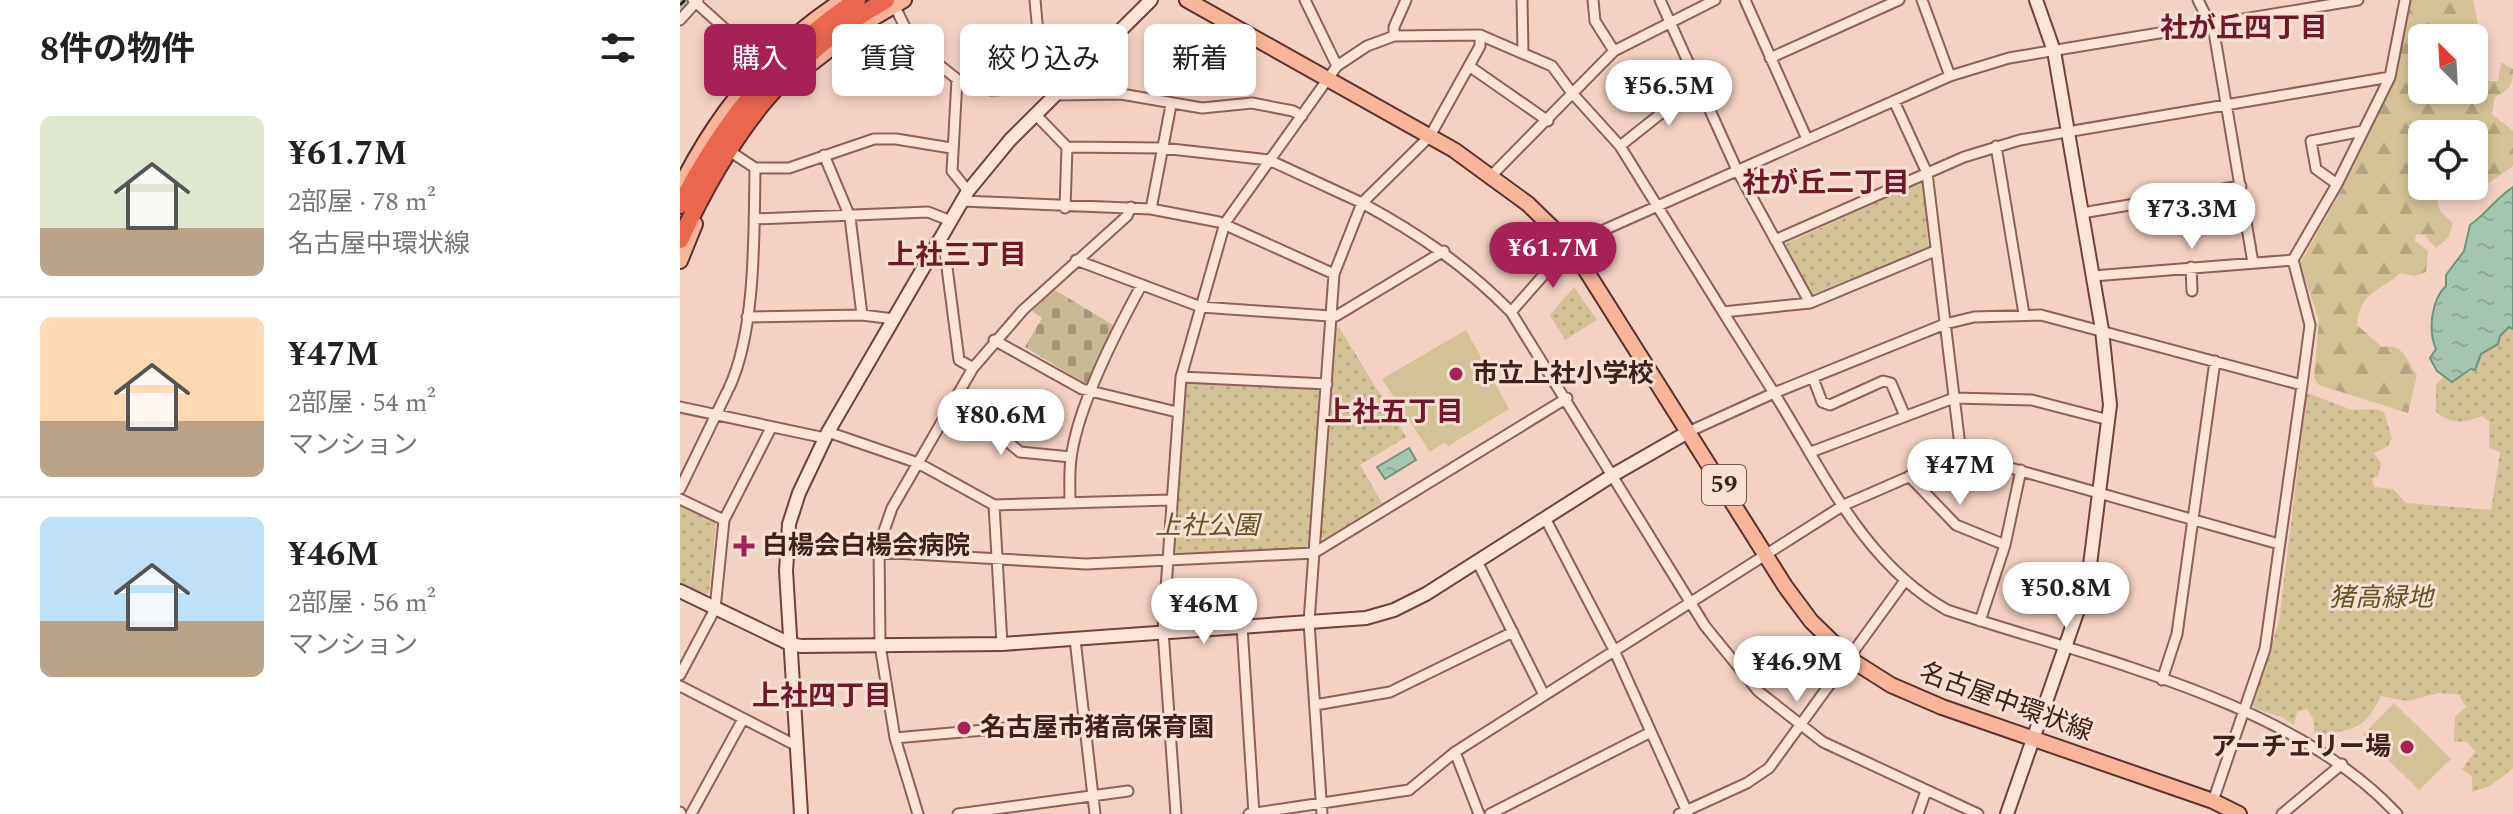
<!DOCTYPE html>
<html lang="ja">
<meta charset="utf-8">
<style>
body{margin:0;font-family:Spectral,"Noto Sans JP",serif;background:#f6f6f6;color:#222;height:100vh;display:flex;flex-direction:column;font-size:30px;white-space:nowrap}
*{box-sizing:border-box;margin:0}
p{font-size:26px;color:#767676}
.icon{flex:none;width:44px;height:44px;fill:none;stroke:currentColor;stroke-width:2;stroke-linecap:round;stroke-linejoin:round}
.map{position:relative;flex:1;overflow:hidden}
.details{display:flex;flex-direction:column;background:#fff;width:680px}
.details>*{flex:none}
.guide{position:absolute;left:24px;top:24px;width:760px;height:72px;display:flex;gap:16px}
.needle{width:52px;rotate:336deg}
.controls{position:absolute;left:1728px;top:24px;display:grid;gap:16px}
.controls a{display:grid;place-items:center;width:80px;height:80px;border-radius:12px;background:#fff;box-shadow:0 4px 12px #0003;font-size:40px}
.price{position:absolute;translate:-50% -68px;padding:0 18px;border-radius:28px;background:#fff;color:#222;font-size:26px;line-height:52px;filter:drop-shadow(0 2px 4px #0008)}
.price::after{content:'';position:absolute;left:50%;top:48px;width:24px;height:18px;margin-left:-12px;background:inherit;clip-path:polygon(0 0,100% 0,50% 100%)}
.price.selected{background:#a52156;color:#fff}
ul{padding:0;list-style:none}
li{display:flex;align-items:center;gap:24px;height:200px;padding:0 40px}
li+li{border-top:2px solid #e0e0e0}
li span{display:grid;place-items:center;flex:none;width:224px;height:160px;border-radius:12px;color:#555}
li>.icon{margin-inline-start:auto}
span .icon{width:96px;height:96px;fill:#fffc;stroke-width:1}
li b{font-size:34px}
h2{display:flex;justify-content:space-between;align-items:center;height:96px;padding:0 40px;font-size:34px}
.chip{padding:0 28px;border-radius:12px;background:#fff;box-shadow:0 4px 12px #0003;font-size:28px;line-height:72px}
.chip.selected{background:#a52156;color:#fff}
main{display:flex;flex:1;min-height:0}
.map>svg:first-child{display:block}
</style>
<main>
<section class="details">
<h2>8件の物件<svg class="icon" aria-label="filters" viewBox="0 0 24 24"><path d="M4 7h16M4 17h16"/><circle cx="9" cy="7" r="2"/><circle cx="15" cy="17" r="2"/></svg></h2>
<ul>
<li><span style="background:linear-gradient(#dfe7d0 70%,#b9a48a 0)"><svg class="icon" aria-label="home" viewBox="0 0 24 24"><path d="M3 11l9-7 9 7M6 9v11h12V9"/></svg></span><div><b>¥61.7M</b><p>2部屋 · 78 m²</p><p>名古屋中環状線</p></div></li>
<li><span style="background:linear-gradient(#ffd9b3 65%,#b9a48a 0)"><svg class="icon" aria-label="home" viewBox="0 0 24 24"><path d="M3 11l9-7 9 7M6 9v11h12V9"/></svg></span><div><b>¥47M</b><p>2部屋 · 54 m²</p><p>マンション</p></div></li>
<li><span style="background:linear-gradient(#bfe0f5 65%,#b9a48a 0)"><svg class="icon" aria-label="home" viewBox="0 0 24 24"><path d="M3 11l9-7 9 7M6 9v11h12V9"/></svg></span><div><b>¥46M</b><p>2部屋 · 56 m²</p><p>マンション</p></div></li>
</ul>
</section>
<div class="map">
<svg width="1833" height="814" viewBox="0 0 1833 814">
<defs>
<pattern id="green-dots" width="8" height="8" patternUnits="userSpaceOnUse" patternTransform="scale(2)"><rect width="8" height="8" fill="#d2c296"/><path d="M2 2h.1M6 6h.1" fill="none" stroke="#b5a681" stroke-width="1.8" stroke-linecap="round"/></pattern>
<pattern id="forest-firs" width="22" height="20" patternUnits="userSpaceOnUse" patternTransform="scale(2)"><rect width="22" height="20" fill="#d2c296"/><path d="M5 1l3.5 6h-7zM16 11l3.5 6h-7z" fill="#b5a681"/></pattern>
<pattern id="cemetery-stones" width="16" height="16" patternUnits="userSpaceOnUse" patternTransform="scale(2)"><rect width="16" height="16" fill="#c7b996"/><path d="M2 7V4a2 2 0 0 1 4 0v3zM10 15v-3a2 2 0 0 1 4 0v3z" fill="#a3967a"/></pattern>
<pattern id="water-ripples" width="26" height="14" patternUnits="userSpaceOnUse" patternTransform="scale(2)"><rect width="26" height="14" fill="#a6c5b0"/><path d="M2 4q2-2 4 0t4 0M15 11q2-2 4 0t4 0" fill="none" stroke="#90a997"/></pattern>
</defs>
<rect width="100%" height="100%" fill="#f3d2c4"/>
<!-- green -->
<path fill="url(#green-dots)" d="M1242 182 1249 248 1132 294 1103 245Z
M894 287 917 320 885 340 870 315Z
M656 322 726 437 680 465 702 503 645 539 640 536Z
M1829 327 1833 329V768L1810 786 1792 792V777L1782 769 1795 751 1787 742H1774L1775 717 1786 707 1779 695 1759 693 1727 701 1701 696C1682 735 1671 727 1635 737L1633 719 1627 709 1617 712 1614 725 1602 717 1574 708 1573 702 1599 621 1627 393 1672 410 1696 409 1704 412 1712 438 1708 446 1694 453 1701 463 1698 476 1692 479 1694 487 1713 489 1726 503 1811 510 1820 452 1809 448V421L1802 416C1783 423 1773 425 1756 412V385L1763 377 1772 382 1795 369 1801 354Z
M508 382 636 388 640 392 630 542 625 548 499 555 494 551 503 386Z
M0 504 36 523 29 593 24 595 0 583Z"/>
<!-- forest -->
<path fill="url(#forest-firs)" fill-rule="evenodd" d="M1731 0H1793L1798 24 1795 64 1803 81H1818L1821 62 1833 69C1833 86 1829 90 1815 97L1812 114 1833 131V166L1793 194 1777 187 1756 195 1760 211 1773 223 1768 238 1756 248 1744 235 1736 234 1735 241 1748 251 1746 272 1734 276 1720 273C1698 294 1681 289 1677 325L1702 347C1724 343 1726 360 1737 375L1728 413 1639 385 1634 378 1639 320 1620 264 1663 187 1716 76ZM1742 38H1794V90H1742ZM1742 134H1794V186H1742Z"/>
<!-- cemetery -->
<path fill="url(#cemetery-stones)" d="M375 290 436 327 406 384 345 347 362 318 352 311Z"/>
<!-- pitch -->
<path fill="#d2c296" d="M786 330 829 409 768 446 765 442 750 452 702 379Z
M1714 703 1771 759 1739 790 1683 735Z"/>
<!-- water -->
<path fill="url(#water-ripples)" stroke="#6c957b" stroke-width="2" d="M1833 187V329L1829 327 1820 336 1818 344 1801 354 1795 370 1791 369 1772 382 1757 371 1750 358 1756 349C1748 331 1751 300 1766 286V275L1784 251 1790 225C1807 213 1815 199 1833 187Z
M729 448 736 460 705 479 697 467Z"/>
<g fill="none" stroke-linecap="round" stroke-linejoin="round">
<!-- river -->
<path stroke="#a6c5b0" stroke-width="18" d="M0 5 5 0"/>
<defs>
<path id="street" d="M13 0 84 64
M355 0 363 88
M625 0 657 66
M842 0 843 51
M913 0 915 21 934 51
M980 0 1057 170 1130 303 1043 312 1094 393 1008 432
M1065 0 1127 139
M1242 0 1270 76
M1518 0 1534 32 1573 263
M212 1 234 45 277 79 311 90 363 88 374 95 441 94 522 108 572 103 613 111 622 116
M0 20 18 0
M714 36V27L726 0
M1090 58 1219 0
M789 66 868 121
M277 79 272 171 288 191
M1214 101 1247 173 1281 454
M355 114 387 147 385 208
M940 146 1018 84
M1316 146 1344 314
M387 147 482 148 589 160 682 203 750 136 800 46V35
M54 154 75 168H109L194 139H216L271 148
M144 155 170 217 182 315
M812 175 934 51 1035 0
M1657 184 1636 169 1631 141 1683 131
M282 201 471 209 539 222 654 274
M471 209 491 105
M1402 213 1561 186
M74 219 248 212 271 221
M1095 240 1284 157 1340 140 1710 77
M256 242 265 252 279 360 293 368
M396 260 521 307 650 316H656L764 251
M1511 267 1512 291
M1413 276 1613 260
M1130 303 1255 251
M831 312 890 245 1270 76 1329 58 1678 0
M67 317 182 315 214 319
M314 340 402 389 497 412
M501 377 647 384
M1133 378 1142 402 1150 405 1203 381 1211 383 1225 416
M49 388C76 331 74 232 75 168
M276 399 340 452 391 457
M0 407 145 438
M148 432 238 463 314 505 490 500
M1131 452 1274 398 1352 400 1429 420
M1229 476 1276 525 1325 545
M0 489 47 392
M0 499 44 520
M390 503C390 489 389 473 391 459 397 407 436 332 461 286
M314 505 322 644
M865 518 934 650 1008 814
M197 552 406 564 634 553 887 398
M797 561 864 695
M1300 621 1325 545 1341 470
M562 626 574 814
M395 639 415 814
M0 675 35 609 44 520 91 428
M1482 680 1497 634 1535 361
M0 686 117 746
M635 705 710 692 833 632
M215 738 405 721
M775 752 799 814
M1533 801 1585 649 1622 385
M0 812 1 814
M11 814 63 719
M238 814 215 738 200 645 199 545 212 508 293 368 343 310 447 216 451 207
M278 814 448 791
M496 814 483 631 501 377 545 223 657 66 687 46 714 36 800 35 872 66 892 93 940 146 1043 312
M569 814 729 790 775 752 1164 505 1281 454 1599 544
M642 814 629 622 654 274 682 203C739 234 786 266 831 312L1025 626 1078 691 1143 742 1298 814
M810 814 971 732
M999 814 1067 783 1089 768 1224 582
M1238 814 1246 791
M1602 814 1662 764
M1717 814C1612 700 1411 658 1267 610 1184 564 1143 471 1094 393L1265 324 1294 317 1361 315 1622 385 1630 325 1613 260 1657 184 1710 77 1725 0"/>
<path id="secondary" d="M0 591 110 644 121 646 322 644 686 618 714 610 746 594 933 475 1008 432
M121 814 106 571 109 524 119 493 148 432 288 191 330 140 471 0
M1327 814 1408 581 1430 405 1422 330 1374 51 1356 0"/>
<path id="primary" d="M507 0 774 150 848 204 890 245 1105 586 1131 621 1170 659 1211 685 1262 707 1533 801 1559 814
M123 70 180 26 224 0
M0 187C38 111 91 46 163 0
M0 261 15 224"/>
<path id="highway" d="M0 205C44 121 97 53 177 0
M0 240C49 135 103 59 206 0"/>
</defs>
<!-- street casing -->
<use href="#street" stroke="#906058" stroke-width="13"/>
<!-- secondary casing -->
<use href="#secondary" stroke="#72413b" stroke-width="16"/>
<!-- primary casing -->
<use href="#primary" stroke="#5d302c" stroke-width="18"/>
<!-- highway casing -->
<use href="#highway" stroke="#5d302c" stroke-width="20"/>
<!-- street -->
<use href="#street" stroke="#fce4d9" stroke-width="9"/>
<!-- secondary -->
<use href="#secondary" stroke="#fce4d9" stroke-width="12"/>
<!-- primary -->
<use href="#primary" stroke="#f9b599" stroke-width="14"/>
<!-- highway -->
<use href="#highway" stroke="#ea674d" stroke-width="16"/>
<!-- rail -->
<path stroke="#3e201d" stroke-width="3" stroke-dasharray="14 14" stroke-linecap="butt" d="M0 5 5 0"/>
</g>
<!-- markers -->
<g fill="#a52156" stroke="#f9e0d5" stroke-width="3">
<circle cx="776" cy="374" r="8"/>
<path d="M60 534h8v8h8v8h-8v8h-8v-8h-8v-8h8z"/>
<circle cx="284" cy="728" r="8"/>
<circle cx="1727" cy="747" r="8"/>
</g>
<g text-anchor="middle" dominant-baseline="central" stroke-width="6" stroke-linejoin="round" paint-order="stroke">
<!-- shield labels -->
<rect fill="#f9e0d5" stroke="#765a54" stroke-width="2" x="1022" y="465" width="44" height="40" rx="6"/>
<g font-size="24" font-weight="bold" fill="#3e201d">
<text x="1044" y="485">59</text>
</g>
<!-- poi labels -->
<g font-size="26" font-weight="bold" fill="#3e201d" stroke="#f9e0d5" text-anchor="start">
<text x="792" y="374">市立上社小学校</text>
<text x="82" y="546">白楊会白楊会病院</text>
<text x="300" y="728">名古屋市猪高保育園</text>
<text x="1711" y="747" text-anchor="end">アーチェリー場</text>
</g>
<!-- park labels -->
<g font-size="26" font-style="italic" fill="#5d5522" stroke="#f9e0d5">
<text x="527" y="526">上社公園</text>
<text x="1701" y="598">猪高緑地</text>
</g>
<!-- street labels -->
<g font-size="26" fill="#3e201d" stroke="#f9e0d5">
<text transform="translate(1326 702) rotate(20)">名古屋中環状線</text>
</g>
<!-- neighbourhood labels -->
<g font-size="28" font-weight="bold" fill="#701828" stroke="#f9e0d5">
<text x="1564" y="28">社が丘四丁目</text>
<text x="1146" y="183">社が丘二丁目</text>
<text x="277" y="255">上社三丁目</text>
<text x="714" y="412">上社五丁目</text>
<text x="142" y="696">上社四丁目</text>
</g>
</g>
</svg>
<div class="controls">
<a><svg class="needle" viewBox="-14 -14 28 28"><path d="M0-13l5 13h-10z" fill="#e53935"/><path d="M0 13l5-13h-10z" fill="#767676"/></svg></a>
<a><svg class="icon" aria-label="locate" viewBox="0 0 24 24"><circle cx="12" cy="12" r="6"/><path d="M12 2v4M12 18v4M2 12h4M18 12h4"/></svg></a>
</div>
<b class="price" style="left:989px;top:128px">¥56.5M</b>
<b class="price" style="left:1512px;top:251px">¥73.3M</b>
<b class="price selected" style="left:873px;top:290px">¥61.7M</b>
<b class="price" style="left:321px;top:457px">¥80.6M</b>
<b class="price" style="left:1280px;top:507px">¥47M</b>
<b class="price" style="left:1386px;top:630px">¥50.8M</b>
<b class="price" style="left:524px;top:646px">¥46M</b>
<b class="price" style="left:1117px;top:704px">¥46.9M</b>
<div class="guide">
<a class="chip selected">購入</a>
<a class="chip">賃貸</a>
<a class="chip">絞り込み</a>
<a class="chip">新着</a>
</div>
</div>
</main>
